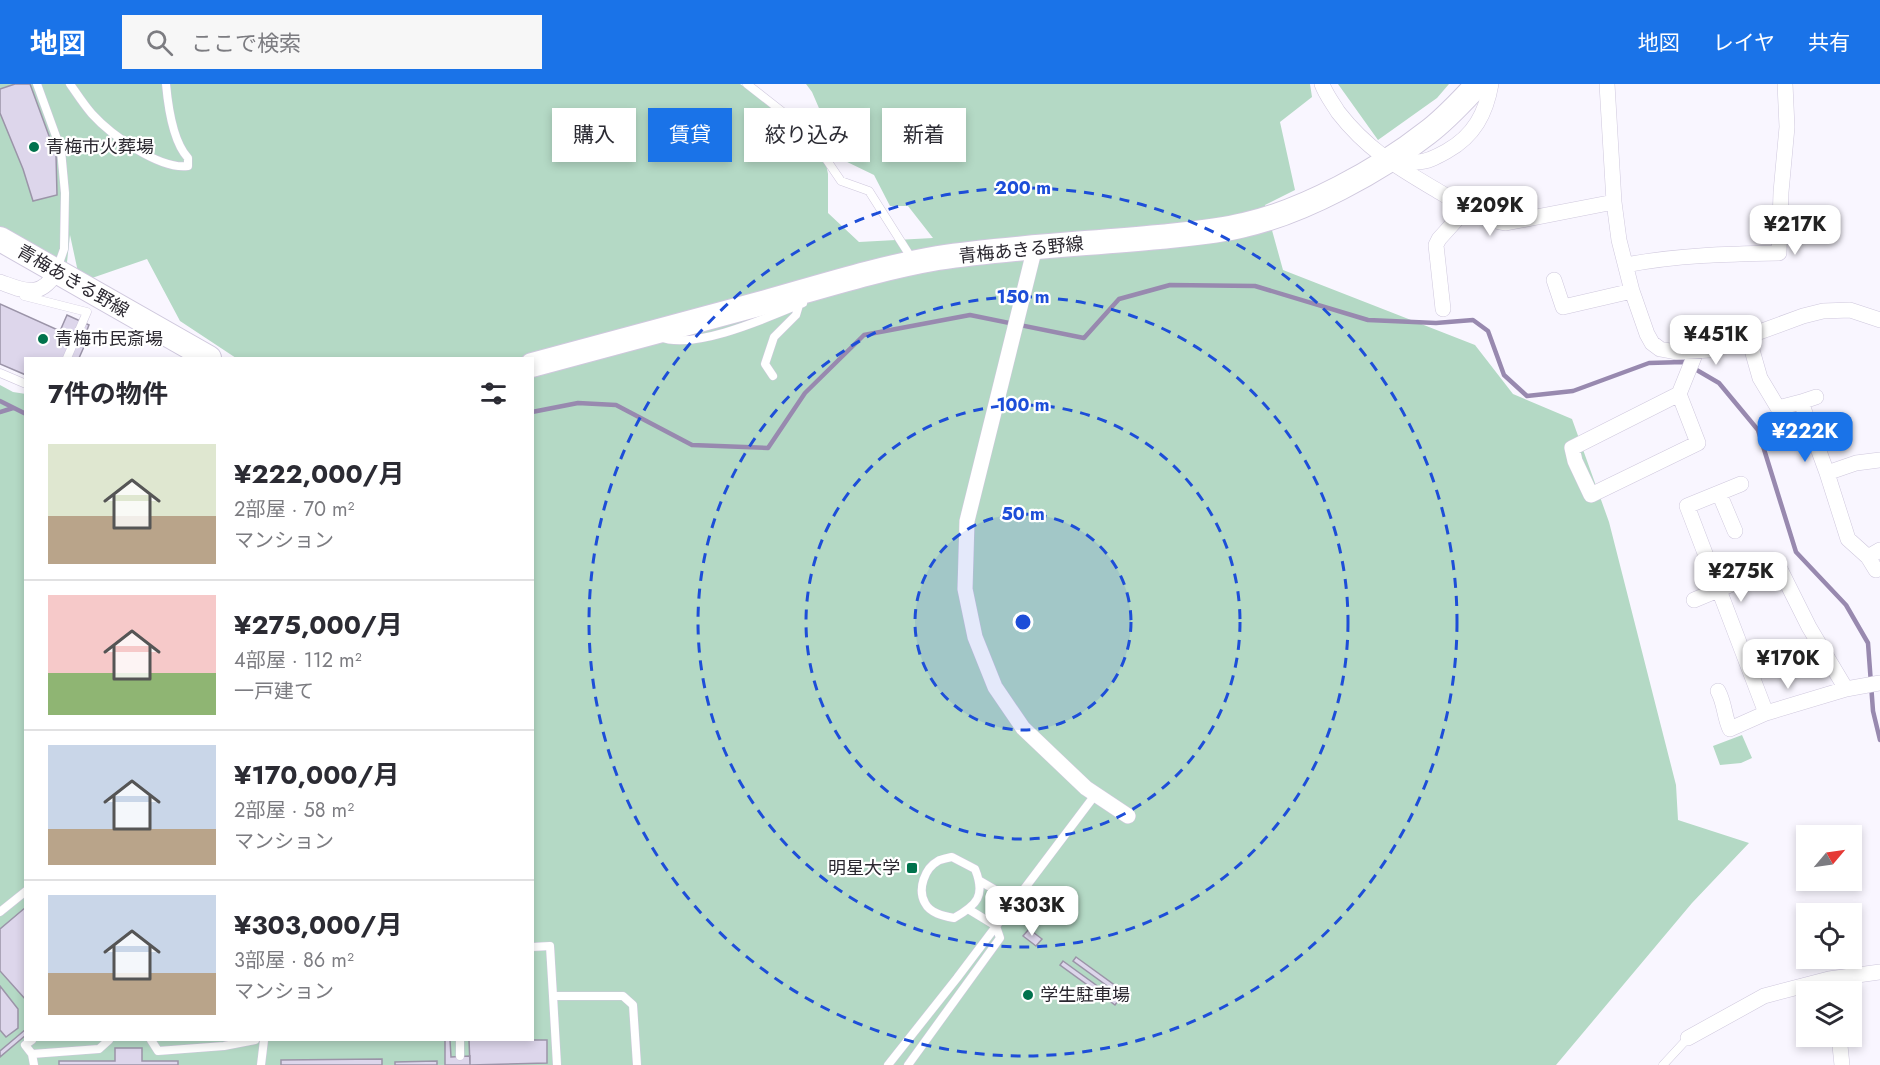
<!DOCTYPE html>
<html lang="ja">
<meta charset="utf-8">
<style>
body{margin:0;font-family:Jost,"Noto Sans JP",sans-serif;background:#f7f7f7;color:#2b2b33;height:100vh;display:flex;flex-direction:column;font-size:22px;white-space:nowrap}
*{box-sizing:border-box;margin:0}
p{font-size:20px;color:#7c7c81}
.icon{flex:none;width:33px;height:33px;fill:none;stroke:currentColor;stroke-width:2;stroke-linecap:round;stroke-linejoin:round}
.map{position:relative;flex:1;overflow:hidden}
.sheet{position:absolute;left:24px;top:273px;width:510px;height:684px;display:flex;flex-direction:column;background:#fff;border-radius:0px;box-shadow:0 3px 9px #0003}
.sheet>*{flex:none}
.guide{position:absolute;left:552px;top:24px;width:570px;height:54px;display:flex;gap:12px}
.needle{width:39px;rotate:61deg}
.tools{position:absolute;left:1796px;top:741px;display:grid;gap:12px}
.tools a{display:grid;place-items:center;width:66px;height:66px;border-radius:0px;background:#fff;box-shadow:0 3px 9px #0003;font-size:30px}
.price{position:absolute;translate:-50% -51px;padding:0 14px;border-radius:12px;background:#fff;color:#222;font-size:20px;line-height:39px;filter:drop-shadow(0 2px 3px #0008)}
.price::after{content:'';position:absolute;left:50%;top:36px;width:18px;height:14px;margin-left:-9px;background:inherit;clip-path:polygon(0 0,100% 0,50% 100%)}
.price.current{background:#1a73e8;color:#fff}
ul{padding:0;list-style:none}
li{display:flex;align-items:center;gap:18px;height:150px;padding:0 24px}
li+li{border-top:2px solid #e1e1e2}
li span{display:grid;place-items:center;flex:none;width:168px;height:120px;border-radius:0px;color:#555}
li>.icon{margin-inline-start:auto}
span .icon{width:72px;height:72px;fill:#fffc;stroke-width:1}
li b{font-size:26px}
h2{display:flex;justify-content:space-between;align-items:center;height:72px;padding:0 24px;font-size:26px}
.pill{padding:0 21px;border-radius:0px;background:#fff;box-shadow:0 3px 9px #0003;font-size:21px;line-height:54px}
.pill.current{background:#1a73e8;color:#fff}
header{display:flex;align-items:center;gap:36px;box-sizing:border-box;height:84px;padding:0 30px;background:#1a73e8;color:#fff}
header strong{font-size:28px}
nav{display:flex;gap:33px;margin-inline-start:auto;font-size:21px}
.search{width:420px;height:54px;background:#f7f7f7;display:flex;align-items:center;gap:15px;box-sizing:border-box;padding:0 21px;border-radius:0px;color:#7c7c81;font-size:22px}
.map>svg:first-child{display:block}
</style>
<header>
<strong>地図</strong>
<div class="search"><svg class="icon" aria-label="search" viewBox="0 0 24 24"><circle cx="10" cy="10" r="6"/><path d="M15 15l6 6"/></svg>ここで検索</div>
<nav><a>地図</a><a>レイヤ</a><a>共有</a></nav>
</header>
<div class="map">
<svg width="1880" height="981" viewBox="0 0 1880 981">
<rect width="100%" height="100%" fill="#f9f6ff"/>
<!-- green -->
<path fill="#b4d9c5" d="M0 0H740L791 33 824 70 828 90V129L859 158 933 154 908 122H890L874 91 841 75 812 8 806 0H1310L1312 13 1280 38 1295 106 1265 121 1283 186 1475 261 1513 310 1572 335 1609 438 1676 701 1678 736 1749 759 1692 819 1556 981H0V301L13 308 26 310V956H532V274H236L180 237 147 175 92 194 78 188 70 151 66 187 0 148Z
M1338 0H1449L1437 14 1378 56Z
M1742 651 1752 674 1741 679 1720 681 1713 662Z"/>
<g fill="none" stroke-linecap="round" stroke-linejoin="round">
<!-- stream -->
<path stroke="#9889af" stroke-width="4.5" d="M0 317 26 330
M0 328 13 324
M532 328 578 319 616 321 692 361 768 364 805 309 864 251 970 231 1084 254 1119 215 1170 201 1255 202 1368 236 1436 239 1473 236 1488 247 1504 291 1527 312 1573 307 1649 279 1683 278 1719 299 1758 346 1796 468 1846 521 1868 559 1873 627 1880 656"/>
</g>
<!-- building -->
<path fill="#ddd6eb" stroke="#9b94a8" stroke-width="1.5" d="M15 0H30L56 71 57 111 33 117 23 85 0 29V5Z
M0 220 60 247 67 231 89 241 84 254 87 256 79 274H26V291L0 280Z
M26 823V916L0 887V845Z
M1029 845 1042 855 1036 862 1023 852Z
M1076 873 1120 905 1117 909 1073 877Z
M1063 877 1118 917 1115 921 1060 881Z
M0 902 18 925V944L6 953 0 946Z
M26 945V951L0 973V967Z
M445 956H450L451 973 470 972V981H445Z
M469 956H547V979L470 981Z
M115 964H142V977H178V981H59V977H115Z
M382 975V981H281V976Z
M437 977V981H395V978Z"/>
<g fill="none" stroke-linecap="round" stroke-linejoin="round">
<defs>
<path id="service" d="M37 0 61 66 65 109 64 165 57 185
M70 0C77 10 84 21 92 30 111 51 160 86 188 82V74C173 58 168 22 166 0
M747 0 807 47 841 97 869 107 912 175
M24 212 87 228 67 274
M660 253C694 267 769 233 803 219
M0 289 26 300
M773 292 765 280 774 253 796 231 799 221
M952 773 975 785C986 812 977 821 954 834 943 832 930 829 925 819 917 805 925 784 938 777 941 775 948 774 952 773Z
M980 797 1014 817
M0 828 26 807
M532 863 550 862 553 912
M32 956 25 961 32 970
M151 956 158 967 224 962 255 956
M460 972V956
M34 981 32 970 99 965 109 956
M261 981 264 956
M557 981 553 912H623L633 921 637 981
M888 981 957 894 1095 711
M908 981 1000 854 996 842 968 825
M1663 981 1688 954"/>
<path id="minor" d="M1322 0C1326 11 1332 18 1338 28 1369 68 1401 85 1443 110 1464 122 1482 136 1506 139L1614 118
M1607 0 1614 118 1619 156 1632 207 1647 250 1652 259 1660 265 1676 268 1710 266 1803 232 1823 227 1850 226 1880 236
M1389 77C1398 77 1408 79 1417 78 1428 78 1438 72 1447 67 1474 52 1486 29 1491 0
M1035 163 967 437 965 505 975 553 995 603 1023 644 1086 704 1128 732
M1626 181C1677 171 1728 170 1779 169L1781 108 1787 43 1785 0
M1554 196 1563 223 1632 207
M0 198C25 207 39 215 56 189
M1443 225 1436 161 1439 155 1467 124
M1748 252 1760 294 1778 324 1801 318 1827 389 1848 455 1868 473 1880 466
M1679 310 1698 359 1591 411 1575 377 1572 364 1679 310 1696 268
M1801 318 1816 313
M1827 389 1856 379 1880 376
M1741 400 1687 422 1766 629
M1719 409 1735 447
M1868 473 1876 486
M1694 516 1778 481 1809 543 1846 605
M1718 607C1725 620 1724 632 1730 645L1766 629 1846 605 1880 599
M1839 952 1842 981
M1688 954 1764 912 1829 895 1880 888"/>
<path id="primary" d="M0 155 209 274
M532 281C611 260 689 239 766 218 823 202 880 184 938 174 1011 163 1085 160 1159 153 1187 150 1216 148 1244 141 1303 128 1380 86 1427 49 1446 35 1462 17 1478 0"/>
</defs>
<!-- service casing -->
<use href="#service" stroke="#cfc8dd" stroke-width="9"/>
<!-- minor casing -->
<use href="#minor" stroke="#cfc8dd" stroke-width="16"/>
<!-- primary casing -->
<use href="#primary" stroke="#cfc8dd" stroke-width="26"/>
<!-- path -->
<path stroke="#89868e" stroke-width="2" stroke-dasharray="1.5 4.5" stroke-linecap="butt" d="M1038 803 1043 807"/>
<!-- service -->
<use href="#service" stroke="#fff" stroke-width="8"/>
<!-- minor -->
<use href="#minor" stroke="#fff" stroke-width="15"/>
<!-- primary -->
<use href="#primary" stroke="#fff" stroke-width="24"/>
</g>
<!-- distance rings -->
<circle cx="1023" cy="538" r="108" fill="#1d4ed8" fill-opacity=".12"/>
<g fill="none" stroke="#1d4ed8" stroke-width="3" stroke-dasharray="10 8">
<circle cx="1023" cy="538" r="108"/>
<circle cx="1023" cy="538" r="217"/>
<circle cx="1023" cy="538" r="325"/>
<circle cx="1023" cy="538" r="434"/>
</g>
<!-- markers -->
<g fill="#00724c" stroke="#fff" stroke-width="2">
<circle cx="34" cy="63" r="6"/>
<circle cx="43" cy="255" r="6"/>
<rect x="906" y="778" width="12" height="12" rx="3"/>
<circle cx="1028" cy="911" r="6"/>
</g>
<g text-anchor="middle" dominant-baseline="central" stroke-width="4.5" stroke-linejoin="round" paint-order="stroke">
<!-- poi labels -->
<g font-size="18" fill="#2b2830" stroke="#fff" text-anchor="start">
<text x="46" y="63">青梅市火葬場</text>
<text x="55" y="255">青梅市民斎場</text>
<text x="900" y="784" text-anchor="end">明星大学</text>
<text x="1040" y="911">学生駐車場</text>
</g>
<!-- street labels -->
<g font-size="18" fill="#2b2830" stroke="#fff">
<text transform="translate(1021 166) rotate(-6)">青梅あきる野線</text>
<text transform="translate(73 197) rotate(30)">青梅あきる野線</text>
</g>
</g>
<circle cx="1023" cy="538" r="9" fill="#1d4ed8" stroke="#fff" stroke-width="3"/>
<g font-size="18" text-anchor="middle" font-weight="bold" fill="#1d4ed8" stroke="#fff" stroke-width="4.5" stroke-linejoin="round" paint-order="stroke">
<text x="1023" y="110">200 m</text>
<text x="1023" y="219">150 m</text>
<text x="1023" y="327">100 m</text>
<text x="1023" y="436">50 m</text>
</g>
</svg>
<div class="tools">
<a><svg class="needle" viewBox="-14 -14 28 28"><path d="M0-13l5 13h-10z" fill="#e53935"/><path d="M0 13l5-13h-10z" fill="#7c7c81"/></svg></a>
<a><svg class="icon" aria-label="locate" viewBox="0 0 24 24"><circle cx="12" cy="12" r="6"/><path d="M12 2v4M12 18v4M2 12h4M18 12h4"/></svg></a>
<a><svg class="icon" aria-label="layers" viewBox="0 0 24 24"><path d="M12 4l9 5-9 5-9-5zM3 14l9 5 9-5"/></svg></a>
</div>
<b class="price" style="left:1490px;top:153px">¥209K</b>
<b class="price" style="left:1795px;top:172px">¥217K</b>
<b class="price" style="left:1716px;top:282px">¥451K</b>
<b class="price current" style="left:1805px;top:379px">¥222K</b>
<b class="price" style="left:1741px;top:519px">¥275K</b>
<b class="price" style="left:1788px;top:606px">¥170K</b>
<b class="price" style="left:1032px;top:853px">¥303K</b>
<div class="guide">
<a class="pill">購入</a>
<a class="pill current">賃貸</a>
<a class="pill">絞り込み</a>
<a class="pill">新着</a>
</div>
<section class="sheet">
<h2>7件の物件<svg class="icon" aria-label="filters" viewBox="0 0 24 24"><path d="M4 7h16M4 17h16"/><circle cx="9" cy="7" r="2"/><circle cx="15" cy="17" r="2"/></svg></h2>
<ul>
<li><span style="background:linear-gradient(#dfe7d0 60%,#b9a48a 0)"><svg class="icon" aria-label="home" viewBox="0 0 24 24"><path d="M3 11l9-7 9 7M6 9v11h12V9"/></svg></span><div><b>¥222,000/月</b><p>2部屋 · 70 m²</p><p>マンション</p></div></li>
<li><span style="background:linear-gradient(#f6c9c9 65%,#8fb573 0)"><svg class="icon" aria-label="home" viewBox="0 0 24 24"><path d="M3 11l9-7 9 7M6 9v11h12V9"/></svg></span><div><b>¥275,000/月</b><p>4部屋 · 112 m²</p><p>一戸建て</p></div></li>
<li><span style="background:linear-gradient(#c9d6e8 70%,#b9a48a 0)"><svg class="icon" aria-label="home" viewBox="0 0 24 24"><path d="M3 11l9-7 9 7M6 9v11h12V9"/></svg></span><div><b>¥170,000/月</b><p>2部屋 · 58 m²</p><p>マンション</p></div></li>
<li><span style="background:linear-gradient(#c9d6e8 65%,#b9a48a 0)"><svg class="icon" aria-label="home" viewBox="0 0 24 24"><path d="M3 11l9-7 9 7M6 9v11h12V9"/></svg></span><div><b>¥303,000/月</b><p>3部屋 · 86 m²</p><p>マンション</p></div></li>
</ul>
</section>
</div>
